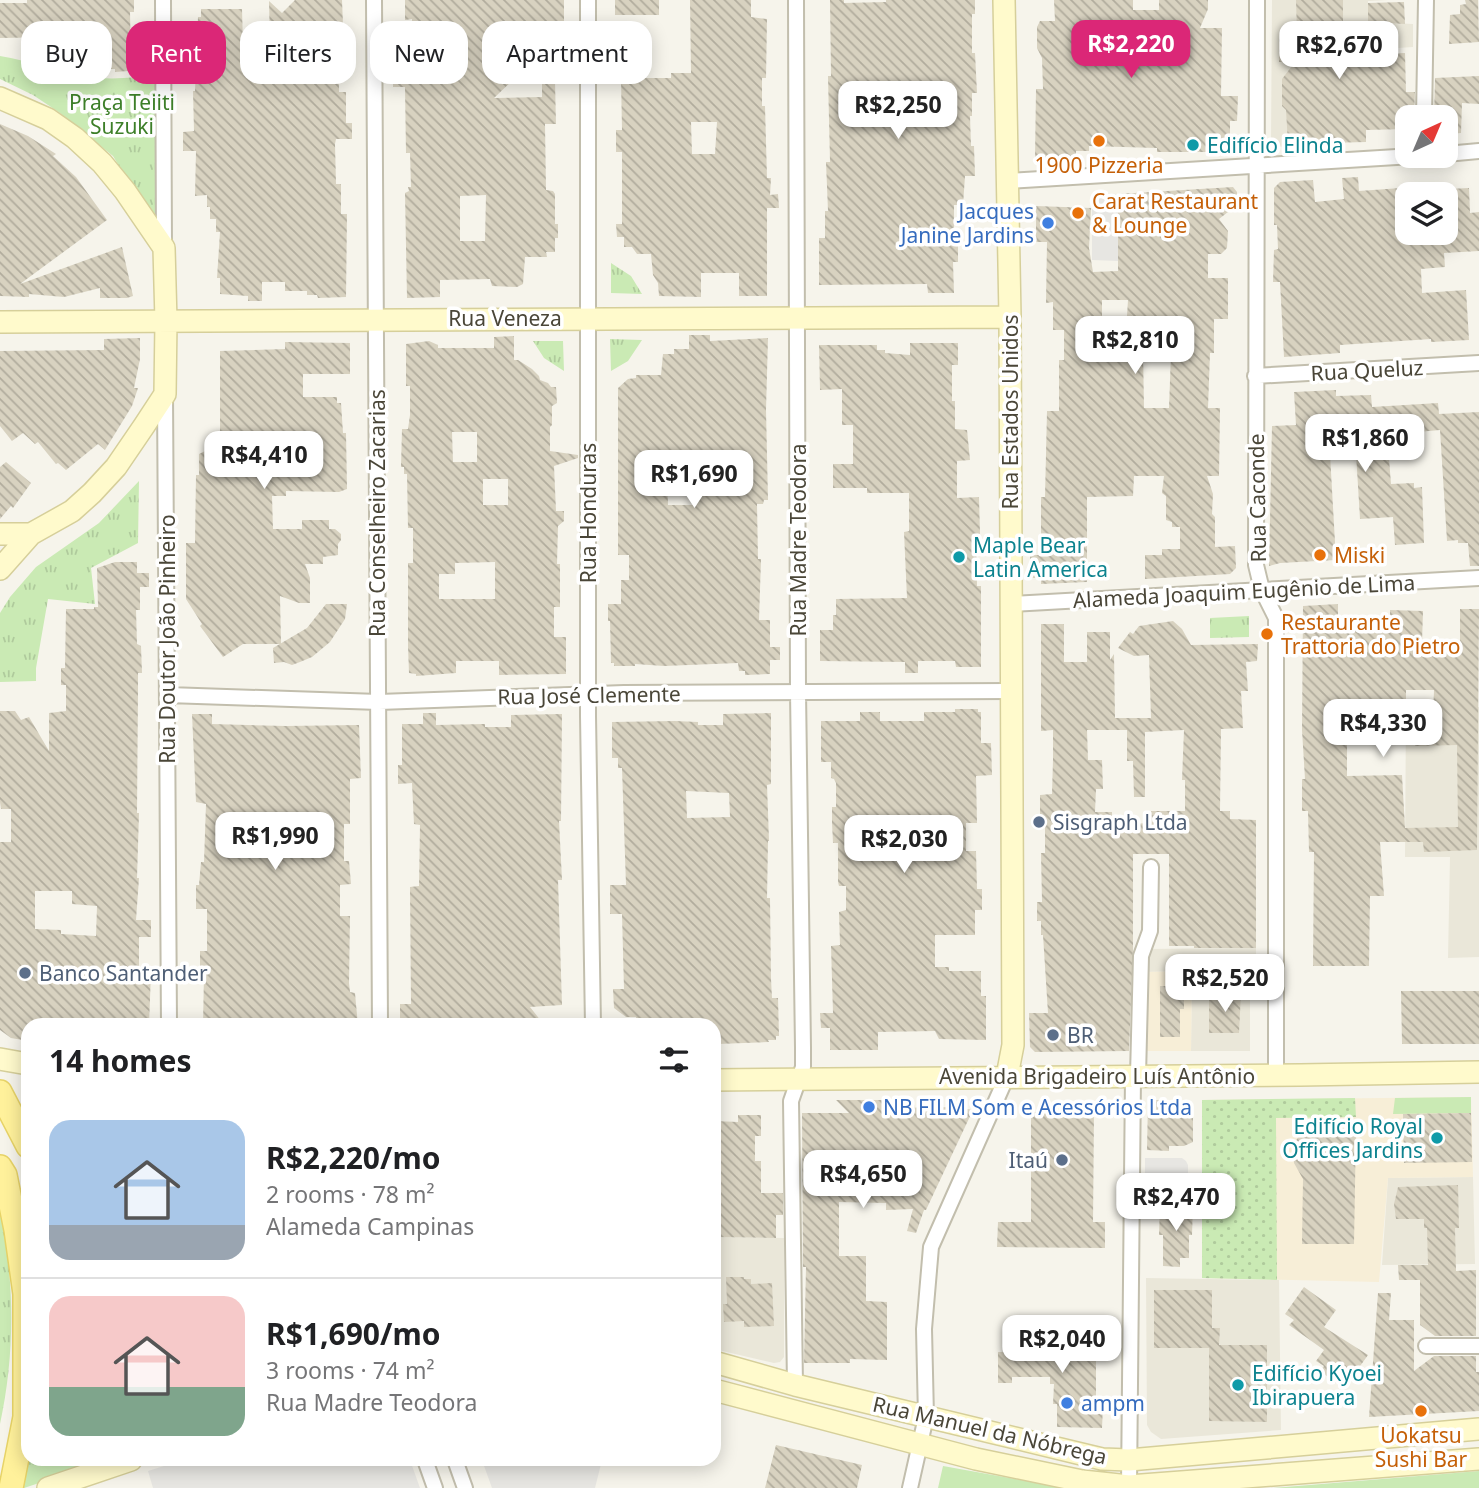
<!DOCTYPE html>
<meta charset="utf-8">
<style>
body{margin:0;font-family:"Noto Sans",sans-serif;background:#f2f2f2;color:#202124;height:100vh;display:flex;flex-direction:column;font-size:26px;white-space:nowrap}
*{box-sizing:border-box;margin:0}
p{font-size:23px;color:#757577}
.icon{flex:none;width:38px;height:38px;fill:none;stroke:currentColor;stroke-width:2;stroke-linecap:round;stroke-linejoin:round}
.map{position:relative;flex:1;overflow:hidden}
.drawer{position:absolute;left:21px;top:1018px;width:700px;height:448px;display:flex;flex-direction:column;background:#fff;border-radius:21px;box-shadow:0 4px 18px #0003}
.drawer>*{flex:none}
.top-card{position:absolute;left:21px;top:21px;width:700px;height:63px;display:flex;gap:14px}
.needle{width:46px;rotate:44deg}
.tools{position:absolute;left:1395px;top:105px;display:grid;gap:14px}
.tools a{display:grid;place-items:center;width:63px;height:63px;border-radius:14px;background:#fff;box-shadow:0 4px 18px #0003;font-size:35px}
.price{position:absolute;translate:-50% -60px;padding:0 16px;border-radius:14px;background:#fff;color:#222;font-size:23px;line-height:46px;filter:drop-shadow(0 2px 4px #0008)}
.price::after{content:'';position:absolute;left:50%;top:42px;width:21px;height:16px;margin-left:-10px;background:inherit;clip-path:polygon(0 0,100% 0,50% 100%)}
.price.current{background:#db2777;color:#fff}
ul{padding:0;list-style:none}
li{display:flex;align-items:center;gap:21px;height:175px;padding:0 28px}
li+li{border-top:2px solid #e0e0e0}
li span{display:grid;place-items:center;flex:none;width:196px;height:140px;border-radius:21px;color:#555}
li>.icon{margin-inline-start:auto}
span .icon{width:84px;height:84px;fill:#fffc;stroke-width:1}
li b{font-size:30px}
h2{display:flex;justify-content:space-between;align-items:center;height:84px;padding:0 28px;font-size:30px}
.tag{padding:0 24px;border-radius:21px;background:#fff;box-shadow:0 4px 18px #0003;font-size:24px;line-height:63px}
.tag.current{background:#db2777;color:#fff}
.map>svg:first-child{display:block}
</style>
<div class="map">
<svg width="1479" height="1488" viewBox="0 0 1479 1488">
<defs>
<pattern id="park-tufts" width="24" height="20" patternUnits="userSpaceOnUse" patternTransform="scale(1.75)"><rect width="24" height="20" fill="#caeab4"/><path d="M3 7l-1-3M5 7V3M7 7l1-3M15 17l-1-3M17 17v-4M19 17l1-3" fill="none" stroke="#afca9c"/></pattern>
<pattern id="garden-dots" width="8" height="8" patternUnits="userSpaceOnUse" patternTransform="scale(1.75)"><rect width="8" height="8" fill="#caeab4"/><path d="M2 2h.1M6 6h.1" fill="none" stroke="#afca9c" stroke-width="1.8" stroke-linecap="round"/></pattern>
<pattern id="building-back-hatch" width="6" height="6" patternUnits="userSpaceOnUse" patternTransform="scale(1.75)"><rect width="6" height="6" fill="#d8d2c0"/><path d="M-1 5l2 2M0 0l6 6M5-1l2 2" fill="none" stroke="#b1ac9d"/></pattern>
</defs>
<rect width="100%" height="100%" fill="#f6f4eb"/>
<!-- residential -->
<path fill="#eae7d9" d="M1272 0H1388L1368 1V22L1413 24V47L1367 50 1342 114 1340 144 1276 147 1271 142Z
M1479 707V957L1448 958 1450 857H1405L1406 708Z
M1256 948V997H1250V1051H1191L1192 971 1145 972V949Z
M1473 1177 1475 1264 1382 1265 1388 1178Z
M714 1237 784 1238V1357L780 1362 774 1363 714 1349Z
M1146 1278 1279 1280 1281 1430 1161 1439 1151 1432 1147 1425Z"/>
<!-- commercial -->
<path fill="#f7eed7" d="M1192 971 1191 1051H1145V972Z
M1471 1097 1473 1177 1388 1178 1379 1282 1202 1278V1100Z"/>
<!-- grass -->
<path fill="#caeab4" d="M1471 1097V1113L1393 1114 1395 1098Z
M943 1466 1066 1488H938Z
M1479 1471V1488H1273Z"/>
<!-- park -->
<path fill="url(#park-tufts)" d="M0 56C29 61 57 71 86 76 110 81 135 77 158 75L159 233 113 156 60 113 33 95 0 79Z
M611 263 631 276 642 294 611 293Z
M610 339 642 340 628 361 611 371Z
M533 341H563L564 371 544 358Z
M139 481 138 543 91 568 95 604 48 599 36 668V681L0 682V613L10 597 36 567 99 523Z
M1249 616V637L1210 638V618Z
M0 1212C15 1281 15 1355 0 1424Z
M28 1460H109L24 1488H18Z"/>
<!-- garden -->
<path fill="url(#garden-dots)" d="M1355 1098 1356 1117 1276 1118 1277 1280 1202 1278V1100Z"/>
<!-- parking -->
<path fill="#e7e6e2" d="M1092 193 1118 194V261L1092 260Z
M1145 1158H1182L1186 1161 1188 1165V1194L1145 1193Z
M183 1460H410L420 1488H153L148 1471Z
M484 1460H602L595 1488H492L483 1463Z"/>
<!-- building -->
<path fill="url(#building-back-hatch)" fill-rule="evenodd" d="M27 0H134V12H130L131 57 128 71 115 72V69H99V64H94V60H77V48L56 47 55 37 0 38V3H27Z
M295 0H342L343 25 338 27 339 92H346V123H352V139H336L335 144 336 184H341V214H347L346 297 318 298 317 295H307V291H285V282H262V301H248V296L220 294V278H217L220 232H216V219H210V207H207V195L195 196 196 151H183V132L194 131 193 91H195L198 17H201V9H242L243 44H270L269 1 282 13Z
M405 0H564V24H567V39H554L556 124H545L546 190 553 191 555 194V224H558V238H555V252H546L547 257H525L523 284 517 287 492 286 490 279 440 280V297L407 298 405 193 409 191 408 187H411L410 153H406L405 87H393V75H406V52H412V19L405 20ZM514 69H542V97L494 98 514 79ZM486 195 485 241H460V196Z
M615 0H659V15H615Z
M690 0H751V17L767 19 766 78H762V106H765L767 178H771L770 195 778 194 779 208H767V296H739V273H701V297L659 296 658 283 653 275 651 254H637L632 247H624V237H617L616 224H622V152H616V130H622L621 78H671V73H691ZM691 122H717L715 154H692Z
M830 0H844V3L886 2V0H975V14H972V53H975L977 93H972V116H970L971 146H974L975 176H965L963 205H954V238H958V262H953L954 293H928L927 284 819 285V238H825V211H828L826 162H830L828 76H831Z
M1054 0H1133V10H1159V0H1208V9L1200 28H1222L1221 96H1238L1237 121H1230V152H1157V148L1089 146V151H1076V158H1035L1036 89H1043L1042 58 1037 48V27L1040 21H1055ZM1098 20H1128V55H1098Z
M1296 0H1343V34L1354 35V50L1380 48V54L1405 53 1406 92H1415L1414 117H1407V129L1366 130V142L1288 144 1286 110 1282 106V79L1295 62H1279V34H1297Z
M1465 0H1478L1479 42 1449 44 1450 15 1460 14V5L1466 4Z
M1404 2 1405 24 1368 22V3Z
M1479 76V104L1462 103 1461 133 1448 134 1446 117H1434L1435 78Z
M0 124 28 136 56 154 53 156 76 177 107 220 20 284 122 247 133 296 127 298H100V288L64 297 29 294V297L0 296Z
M1358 177 1359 191 1401 188 1405 233H1450L1448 189 1469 188 1470 213 1479 212V251L1444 253 1445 267 1421 269 1422 293 1466 290 1469 340 1431 342V339L1340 345V353L1284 357 1280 282H1273L1274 250 1278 249 1277 225H1274V188L1280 182 1313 180 1315 202 1344 199 1342 178Z
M1233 187 1237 192V205L1219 219 1228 231 1227 248 1221 254H1208V278H1228V319H1214V353H1210L1208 408H1220L1219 476H1207L1213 494 1212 514 1215 517V547L1235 546 1236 568 1230 574 1145 579V555H1162V549H1180V527H1172V522L1166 520V496L1162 493 1164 476H1134L1133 496 1087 497V582L1041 584V578H1031L1030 555H1041V497H1045L1047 411H1059V360H1064V330H1053V302L1046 303 1047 242H1036V206L1091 208 1089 248 1093 272 1118 271V194ZM1102 300H1128L1126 332H1102ZM1143 352 1171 353 1169 408H1144Z
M689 335H710V341L768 338 766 410 768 500H764L763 504H757L758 559H761L759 620H770V647H780V660H770V674L745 675V671H739L738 663 664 666 635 664V666H614V663H611L610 621H608V604H621V580H629V555H618V388L628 379 636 378V375H661L663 354H674V349H689ZM667 477H694V505H668Z
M514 336V360H518L532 369 539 376 540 380 548 383 551 387H556L557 403 552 406V425L550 427V451L578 455V458L554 466 556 511H564V521L558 526 557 564H560V607H554V637H566V674L499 675V661H456V673L416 676V674L409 673 408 646V563H413V528H408L407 474H404V467H401L402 429H408L410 415V386H406V344L429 341 438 345V348H494V337ZM452 432H477V462H453ZM483 479H508V505H483ZM495 562V599H439V574H455V563Z
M140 338V359L134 388H138L132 406 105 450 98 444 66 470 58 463 56 464 38 442 35 444 23 433 12 441 0 426V351L104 350V339Z
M285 342 350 343V374H303V397H337V403H341L343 433H346L347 489 339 492 286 491V496H272L273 529H302V520H329V529H335L341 534V540L338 544V555L323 557V564H305L310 578V603H299L280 596 281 644H243L223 657 200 626 202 624 186 599V543H195L196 475H199V454L205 451V440H213V432L220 431V351L285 349Z
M910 343H958V365H952V401H955V429L967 430 970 460 957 461V498L979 497 980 534H976L977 586H981V667H956L955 661H918V673H905V662L820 661V630H833V615H836V599L907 598 904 532 909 531V493H867V488H833V464H853V425H842V389L820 390 819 345H877V350H885V353L910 355Z
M1336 390V396L1371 395 1372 407 1438 403 1439 414 1479 412V566H1470L1468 543H1458V540L1447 541 1440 430 1418 432V430L1387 433 1391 484 1414 483V488L1422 487 1424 543 1395 545 1393 517 1360 519 1356 453 1330 454 1336 560 1280 563 1269 566 1272 426 1296 425 1294 392Z
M6 462 31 483 13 508 11 506 0 519V467Z
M115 562H137V573H149V587H140V610H136L137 644 141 646 142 673H138V692L137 813H139L137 878H139L136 920H151V937H139V971L151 972 149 1026H28V1041L11 1038 0 1030V842H11V809H1L0 802V711H15L21 720 29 717 49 751V713L66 711V685H61V668H65L66 609H94V607H98L97 568ZM35 891H72V904L97 906 96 936 61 934V930L35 929Z
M326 604H347L345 619 330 642 312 657 300 662 292 665 284 662 274 663 273 648 307 628Z
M1338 604V622L1390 623V610L1423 611 1422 643H1460V609H1479L1477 850 1424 852 1423 842H1380L1384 896H1370L1369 966H1313L1314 852H1309L1308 811H1302V779H1305L1302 730 1303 606ZM1406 690H1434L1433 716 1406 717ZM1347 732 1415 733V746L1457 745 1458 827 1405 828 1402 775 1347 776Z
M1173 621 1182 629 1191 645 1258 644 1257 661 1246 662 1248 691H1241L1243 728 1221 729 1220 811H1230V819L1256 820V948H1194V946H1169V854H1133V950L1129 1051 1035 1052 1030 1047 1029 1013H1048L1043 935H1041V921H1037V902H1042L1041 853H1045V819H1040V795L1052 794 1053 760V730L1041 731V624H1064V662H1087V632H1110V660L1114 654 1115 718H1151L1149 655 1134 656 1118 648 1130 632 1133 634 1139 626ZM1087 730H1127V761H1133L1134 797H1145V732L1184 730 1182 780H1185V811H1151V823L1126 824V818H1112V812H1095L1096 789H1103L1102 760H1088Z
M955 709H978V712H981V743H991L992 775 976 776 977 823H966V851H976L977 889H982V910H975V935H935V967H949V971H981V996H986V1040L939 1039 935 1031 878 1032V1050H830V1028H821L820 1013H833L831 946 840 945 839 912 846 910V886H839L838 882V843H833L832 823V807H836V783L834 779 831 778V762H821V721H860V712H880V721H924V712H955Z
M423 713H436V725L485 724V727H511V715L562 714 561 821H559L562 880H558L562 1005 530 1007 545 1026H402L400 1021V1004H411L410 887 419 886 420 825 414 824 412 783 398 784V765H402V724H423Z
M771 713V784L767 785 769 841H768L767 898H770L771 979 772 998H778L779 1036H776V1040H768L769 1042 718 1044V1041H714V1026H637L636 1017H626L614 1008 613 989H624L622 914H610V885H626L622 768H618V758H612V722L675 721 698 722V725H723V714ZM686 791 729 793 730 817 687 818Z
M192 714H212V724L286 726 359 725 361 778 350 779V824H344V861H349L351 884 340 885V916H350L349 983 350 992 355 993 358 1026H203L204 974H200V951H207V909H196V885H199L201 862H204L206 804 196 802Z
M1160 986H1184V1009H1180V1037H1160Z
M1401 991H1479V1044H1402Z
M1228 993H1241L1239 1033H1209V996H1228Z
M836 1100H886V1108L957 1107 973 1110 926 1210H924L916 1233 907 1231 913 1209 886 1210V1203L839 1202V1256H866V1301L887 1302V1360L850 1359V1363H804L806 1267H803L802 1113H849Z
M1148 1100H1169V1116L1193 1117V1142L1184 1146H1169V1151L1147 1150Z
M1031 1112H1094L1093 1222H1105V1248L997 1247 998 1222H1031Z
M1471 1113 1472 1162 1404 1163 1403 1114Z
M738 1115H761V1136H755V1161H761V1193H783V1215H776V1238L714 1237 716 1186H714V1121L738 1122Z
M1319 1122 1331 1125 1334 1129 1356 1128 1354 1244H1302L1303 1179 1294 1163 1293 1148 1295 1142 1304 1129 1308 1126Z
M1458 1185 1459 1228H1455L1456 1271 1476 1270V1336H1435L1420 1325V1280H1399L1398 1265H1428L1427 1228H1424V1219H1396L1394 1204 1398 1187Z
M1160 1205H1193L1192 1235H1189V1258H1180V1267L1163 1266V1235H1159Z
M726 1277H744V1279H751V1284L772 1283 774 1326 744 1327V1321L724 1322 723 1304H727Z
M1304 1287 1336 1310 1324 1327 1368 1355 1348 1383 1340 1378 1336 1383 1320 1371 1324 1366 1316 1361 1324 1350 1289 1325 1294 1320 1285 1314Z
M1154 1290H1212V1328H1220L1219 1345H1267V1422L1209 1421V1348H1154Z
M1378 1293H1391L1389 1320H1414V1371L1434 1356H1476V1372H1479V1411L1369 1417Z
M1045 1317H1058V1334H1093V1354H1096V1405L1103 1406 1102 1428 1057 1427V1404H1053L1054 1384H1050V1377H1012V1383H998V1352H1012V1357H1045Z
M776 1445 862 1465 857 1488H765Z"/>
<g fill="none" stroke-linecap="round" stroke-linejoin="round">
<defs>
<path id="street" d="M163 0 164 247
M374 0 380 1026
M588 0V716L593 1026
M1257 0 1256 565 1262 590 1276 618V1075
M1424 117 1426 0
M1446 154 1479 151
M1007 181 1413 156
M1255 376 1479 363
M165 395 169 1026
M1010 604 1479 578
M168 695 379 702 624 693 1010 691
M1138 1076 1141 956 1150 931 1151 867
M1426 1346H1479
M795 1385 791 1101 803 1067V1048L798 692 796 0
M425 1460 435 1488
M455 1460 465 1488
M1129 1486 1133 1076
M910 1488 926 1417 924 1329 931 1247 1007 1076"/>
<path id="secondary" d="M1004 0 1010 317 1013 1045 1007 1076
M0 98 48 119 75 138 102 163 125 191 164 248 166 321 165 394 144 426 116 467 92 493 72 511 31 534 0 569
M0 322 1010 317
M0 534H31
M0 1059 28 1064
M714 1080 1300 1075 1479 1072
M714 1362 795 1385 1102 1459 1129 1460 1479 1429
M714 1390 976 1459 1082 1481 1129 1486 1479 1459
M48 1488 131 1460"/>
<path id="primary" d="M0 1092 28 1146
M0 1167 5 1175 16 1230 25 1294V1417L11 1488"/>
</defs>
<!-- street casing -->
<use href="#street" stroke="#c2bead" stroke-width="18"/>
<!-- secondary casing -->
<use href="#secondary" stroke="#d6cf9a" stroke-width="24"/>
<!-- primary casing -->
<use href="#primary" stroke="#e7d368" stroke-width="26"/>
<!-- street -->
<use href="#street" stroke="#fff" stroke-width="14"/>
<!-- secondary -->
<use href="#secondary" stroke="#fffacc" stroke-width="21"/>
<!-- primary -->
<use href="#primary" stroke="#fff19b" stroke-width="23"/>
</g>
<!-- markers -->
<g fill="#e8710a" stroke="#fff" stroke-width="2.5">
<circle cx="1099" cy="141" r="7"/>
<circle cx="1078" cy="213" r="7"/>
<circle cx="1320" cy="555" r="7"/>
<circle cx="1267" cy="634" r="7"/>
<circle cx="1421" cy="1411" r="7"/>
</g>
<g fill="#0f9aa8" stroke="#fff" stroke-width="2.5">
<circle cx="1193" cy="145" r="7"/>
<circle cx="959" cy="557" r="7"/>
<circle cx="1437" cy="1138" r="7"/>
<circle cx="1238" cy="1385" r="7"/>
</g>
<g fill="#3f7fe0" stroke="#fff" stroke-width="2.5">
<circle cx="1048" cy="223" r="7"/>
<circle cx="869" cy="1107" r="7"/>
<circle cx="1067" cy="1403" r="7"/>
</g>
<g fill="#5c6f8a" stroke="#fff" stroke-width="2.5">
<circle cx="1039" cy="822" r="7"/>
<circle cx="25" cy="973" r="7"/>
<circle cx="1053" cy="1035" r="7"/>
<circle cx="1062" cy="1160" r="7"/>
</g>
<g text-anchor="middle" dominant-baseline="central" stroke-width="7" stroke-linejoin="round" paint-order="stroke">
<!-- park labels -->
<g font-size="21" fill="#3d7f29" stroke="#fff">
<text x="122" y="102">Praça Teiiti<tspan x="122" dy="24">Suzuki</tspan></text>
</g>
<!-- culture labels -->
<g font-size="21" fill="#0d838f" stroke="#fff" text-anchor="start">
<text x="1207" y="145">Edifício Elinda</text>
<text x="973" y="545">Maple Bear<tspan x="973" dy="24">Latin America</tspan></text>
<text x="1423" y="1126" text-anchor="end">Edifício Royal<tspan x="1423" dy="24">Offices Jardins</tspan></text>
<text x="1252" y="1373">Edifício Kyoei<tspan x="1252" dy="24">Ibirapuera</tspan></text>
</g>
<!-- food labels -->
<g font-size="21" fill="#c56008" stroke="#fff" text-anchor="start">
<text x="1099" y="165" text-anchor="middle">1900 Pizzeria</text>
<text x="1092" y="201">Carat Restaurant<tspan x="1092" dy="24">&amp; Lounge</tspan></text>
<text x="1334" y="555">Miski</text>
<text x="1281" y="622">Restaurante<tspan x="1281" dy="24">Trattoria do Pietro</tspan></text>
<text x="1421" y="1435" text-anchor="middle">Uokatsu<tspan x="1421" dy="24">Sushi Bar</tspan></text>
</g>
<!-- shop labels -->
<g font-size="21" fill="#366cbe" stroke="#fff" text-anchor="start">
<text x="1034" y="211" text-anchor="end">Jacques<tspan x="1034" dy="24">Janine Jardins</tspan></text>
<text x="883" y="1107">NB FILM Som e Acessórios Ltda</text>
<text x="1081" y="1403">ampm</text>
</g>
<!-- street labels -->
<g font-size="21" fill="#4a4638" stroke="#fff">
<text x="505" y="318">Rua Veneza</text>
<text transform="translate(1367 370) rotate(-3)">Rua Queluz</text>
<text transform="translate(1010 412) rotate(-90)">Rua Estados Unidos</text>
<text transform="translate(1257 498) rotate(-91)">Rua Caconde</text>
<text transform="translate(377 513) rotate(-90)">Rua Conselheiro Zacarias</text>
<text transform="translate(588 513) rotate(-90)">Rua Honduras</text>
<text transform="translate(798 540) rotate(-90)">Rua Madre Teodora</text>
<text transform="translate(1244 591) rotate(-3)">Alameda Joaquim Eugênio de Lima</text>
<text transform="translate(167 639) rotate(-90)">Rua Doutor João Pinheiro</text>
<text transform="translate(589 695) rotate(-1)">Rua José Clemente</text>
<text x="1097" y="1076">Avenida Brigadeiro Luís Antônio</text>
<text transform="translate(990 1430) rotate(13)">Rua Manuel da Nóbrega</text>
</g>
<!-- service labels -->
<g font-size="21" fill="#4e5e75" stroke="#fff" text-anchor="start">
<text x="1053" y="822">Sisgraph Ltda</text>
<text x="39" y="973">Banco Santander</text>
<text x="1067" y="1035">BR</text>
<text x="1048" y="1160" text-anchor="end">Itaú</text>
</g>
</g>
</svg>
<div class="tools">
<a><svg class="needle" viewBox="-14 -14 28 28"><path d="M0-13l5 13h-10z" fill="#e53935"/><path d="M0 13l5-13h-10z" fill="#757577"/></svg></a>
<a><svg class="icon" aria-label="layers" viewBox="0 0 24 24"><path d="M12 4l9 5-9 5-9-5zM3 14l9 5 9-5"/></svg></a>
</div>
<b class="price current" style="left:1131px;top:80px">R$2,220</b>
<b class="price" style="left:1339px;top:81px">R$2,670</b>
<b class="price" style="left:898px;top:141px">R$2,250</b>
<b class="price" style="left:1135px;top:376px">R$2,810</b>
<b class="price" style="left:1365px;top:474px">R$1,860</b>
<b class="price" style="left:264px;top:491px">R$4,410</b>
<b class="price" style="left:694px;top:510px">R$1,690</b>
<b class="price" style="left:1383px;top:759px">R$4,330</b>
<b class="price" style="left:275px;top:872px">R$1,990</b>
<b class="price" style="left:904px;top:875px">R$2,030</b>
<b class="price" style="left:1225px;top:1014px">R$2,520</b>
<b class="price" style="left:863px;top:1210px">R$4,650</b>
<b class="price" style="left:1176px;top:1233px">R$2,470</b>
<b class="price" style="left:1062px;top:1375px">R$2,040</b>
<div class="top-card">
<a class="tag">Buy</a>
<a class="tag current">Rent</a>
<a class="tag">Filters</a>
<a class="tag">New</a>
<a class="tag">Apartment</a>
</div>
<section class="drawer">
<h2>14 homes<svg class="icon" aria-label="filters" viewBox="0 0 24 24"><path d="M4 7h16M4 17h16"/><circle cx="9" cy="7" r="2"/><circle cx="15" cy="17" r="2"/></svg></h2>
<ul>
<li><span style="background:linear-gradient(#a9c7e8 75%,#9aa5b1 0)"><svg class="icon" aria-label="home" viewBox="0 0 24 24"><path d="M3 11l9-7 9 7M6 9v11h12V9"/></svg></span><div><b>R$2,220/mo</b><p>2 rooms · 78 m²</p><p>Alameda Campinas</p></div></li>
<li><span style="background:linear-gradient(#f6c9c9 65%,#7fa58c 0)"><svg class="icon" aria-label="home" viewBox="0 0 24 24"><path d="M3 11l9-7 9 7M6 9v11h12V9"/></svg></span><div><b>R$1,690/mo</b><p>3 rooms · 74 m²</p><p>Rua Madre Teodora</p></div></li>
</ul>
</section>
</div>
